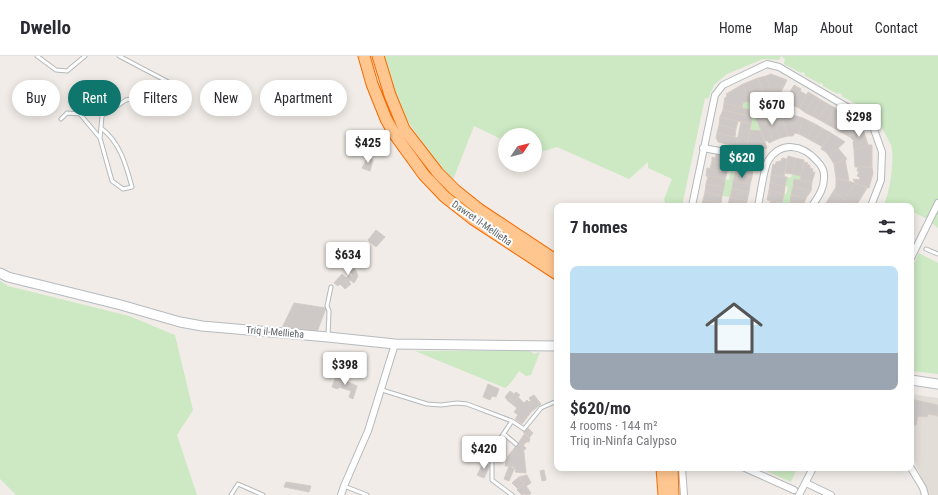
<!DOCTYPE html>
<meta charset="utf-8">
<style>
body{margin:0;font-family:"Roboto Condensed",sans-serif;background:#f7f7f7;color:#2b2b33;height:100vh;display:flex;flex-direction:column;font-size:15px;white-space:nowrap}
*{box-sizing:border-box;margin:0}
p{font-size:13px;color:#7c7c81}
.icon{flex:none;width:22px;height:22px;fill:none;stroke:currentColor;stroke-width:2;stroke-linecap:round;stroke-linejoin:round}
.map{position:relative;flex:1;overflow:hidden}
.side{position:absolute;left:554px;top:147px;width:360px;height:268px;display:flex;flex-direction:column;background:#fff;border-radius:8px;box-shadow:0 2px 10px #0003}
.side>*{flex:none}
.top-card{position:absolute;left:12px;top:24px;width:380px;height:36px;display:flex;gap:8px}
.needle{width:26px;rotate:55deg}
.controls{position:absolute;left:498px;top:72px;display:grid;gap:8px}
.controls a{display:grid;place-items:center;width:44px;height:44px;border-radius:50%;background:#fff;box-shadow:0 2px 10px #0003;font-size:20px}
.price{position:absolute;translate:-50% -34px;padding:0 9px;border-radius:4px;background:#fff;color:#222;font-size:13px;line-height:26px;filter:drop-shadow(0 1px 2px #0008)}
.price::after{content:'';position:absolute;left:50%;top:24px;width:12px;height:9px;margin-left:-6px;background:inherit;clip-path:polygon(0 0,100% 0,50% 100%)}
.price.current{background:#0f766e;color:#fff}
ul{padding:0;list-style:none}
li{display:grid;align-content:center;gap:8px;height:212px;padding:0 16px}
li span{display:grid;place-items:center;height:124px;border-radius:8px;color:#555}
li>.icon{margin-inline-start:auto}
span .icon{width:72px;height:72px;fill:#fffc;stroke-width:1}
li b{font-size:17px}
h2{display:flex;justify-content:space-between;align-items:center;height:48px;padding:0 16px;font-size:17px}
.pill{padding:0 14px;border-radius:18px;background:#fff;box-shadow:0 2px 10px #0003;font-size:14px;line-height:36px}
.pill.current{background:#0f766e;color:#fff}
header{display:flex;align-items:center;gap:24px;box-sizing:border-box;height:56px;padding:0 20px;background:#fff;border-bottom:1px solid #e1e1e2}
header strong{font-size:19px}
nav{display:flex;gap:22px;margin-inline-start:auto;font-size:14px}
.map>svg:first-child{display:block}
</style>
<header>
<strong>Dwello</strong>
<nav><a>Home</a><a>Map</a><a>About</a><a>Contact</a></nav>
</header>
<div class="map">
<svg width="938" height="439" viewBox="0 0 938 439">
<rect width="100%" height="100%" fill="#f1ece7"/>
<!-- education -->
<path fill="#e3ddd8" d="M911 338 938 342V439H928L911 396Z"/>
<!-- green -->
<path fill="#cce9c3" d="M384 0H938V172L927 163 911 155V150H883C890 139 895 101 891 89 888 83 880 67 876 62 868 52 852 46 841 40L842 38 839 37 838 38 823 30V28L821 27 820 28 804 19 805 17 802 16 801 17 784 8 785 3 781 0 779 4 763 3 727 18 714 29 708 43 705 42 682 150H666L664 143 672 123 648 112V106L629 123 557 91 544 95 535 93V79H505V85L474 70 453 124 432 100 403 58Z
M777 36 780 38 776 48 769 51 771 56 756 62 761 75 750 74 752 60 755 61 753 54 742 52 743 47 770 40 772 44 774 43 772 38Z
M731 116 735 117 730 141 722 140 725 123 729 124Z
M792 118 801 120 800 124 794 123 790 148 782 147 784 138H786L788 131 785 130 787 121 791 122Z
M919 197 938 207V318L911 315V213Z
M0 225 8 230 129 260 175 279 193 354 177 379 197 439H16L0 423Z
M415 295H530L534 298 540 296 531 319 526 320 519 315C514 322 512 327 505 332Z
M760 412H797L791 426Z"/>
<!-- building -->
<path fill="#cec9c6" stroke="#d6ccc5" d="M771 18 787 24 780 38 777 36 772 38 766 20Z
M766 20 774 43 772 44 770 40 765 42 758 22Z
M758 22 767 45 751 51 743 28Z
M743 28 749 45 743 47 742 52 724 47 725 41 726 42 727 39 726 38Z
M794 29 801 33 788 55 781 51Z
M800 35 807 39 799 52 792 49Z
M808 36 815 40 806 57 799 52Z
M815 40 821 44 812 60 806 57Z
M274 42 298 43 297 56 275 55Z
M821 44 828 48 818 63 812 60Z
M724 47 750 54 749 60 723 54Z
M828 48 835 52 825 67 818 63Z
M835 52 841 56 832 71 825 67Z
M779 53 788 80 780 82 771 56Z
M723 54 752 60 751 68 720 61Z
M771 56 780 82 773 85 764 59Z
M841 56 848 60 839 75 832 71Z
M788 58 803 62 799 78 795 77 793 80H788L781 60 787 61V59Z
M764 59 773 85 769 87 768 85H765L756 62Z
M720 61 738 65 736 73 719 69Z
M803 62 815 68 807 82 799 78Z
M847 62 858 68 850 81 839 75Z
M741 66 751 68 746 92 736 90Z
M815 68 822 72 814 86 807 82Z
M858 68 864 76 868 89 854 94 853 86 854 85 850 81Z
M719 69 736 73 735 81 717 77Z
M822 72 831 77 823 91 814 86Z
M750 74 761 75 767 92 759 95 746 92Z
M717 77 738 82 736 90 718 86 716 82Z
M831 77 845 86 829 100 826 96 821 93Z
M868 89H872V111H855L854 94Z
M838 92 847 103 834 108 829 100Z
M716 98 734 102 733 109 712 105V101L715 102Z
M788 100 795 102 792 118 785 117Z
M368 101 373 104 370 115 362 112Z
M782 102 787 103 784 121 771 119 773 108 775 109 776 106 781 105Z
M795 102 804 104 801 120 792 118Z
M738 103 754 106V113L737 110Z
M845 103 849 125 836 122 834 108Z
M712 105 729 108 727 116 710 113Z
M804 106 808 107 807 109H810V112L813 113 812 116H815L812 126 800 124Z
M737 110 753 113 752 121 735 117Z
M858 111H872L873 117 869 132 855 127 853 123 859 124 860 121 857 120 859 116 857 115Z
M707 112 727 116 725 123 706 120Z
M735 117 752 121 750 128 733 125Z
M771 119 787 121 785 130 770 127Z
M708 120 725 123 724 131 706 128Z
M836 122 855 127 844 143 833 136 836 131Z
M794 123 812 126 811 135 793 131Z
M733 125 750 128 749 136 732 133Z
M770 127 785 130 784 138 769 134Z
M855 127 867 132 856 150 844 143Z
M706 128 724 131 722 140 705 136Z
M793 131 811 135 806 142 791 139Z
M732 133 749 136 747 145 730 141Z
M769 134 784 138 782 147 767 144Z
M705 136 722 140 721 147 703 144Z
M833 136 844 143 839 150H830L826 147Z
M791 139 806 142 803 150 790 148Z
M730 141 747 145 746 150 728 148Z
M844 143 856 150H839Z
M703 144 721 147 720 150H702Z
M770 144 778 146 777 150H766V147L770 148Z
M376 174 385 181 376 191 368 184Z
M350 201 358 220 354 227 350 224 349 226 351 228 345 233 340 228 338 230 334 227 342 218 346 222 349 219 353 221 345 203Z
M294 247 326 252 317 276 282 272Z
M336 320 357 330 353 343 349 341 351 335 339 331 338 333 332 331Z
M488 328 499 333 496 341 492 340 490 344 483 341Z
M510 335 514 338 508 345 505 341Z
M516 336 520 339 512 348 508 345Z
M534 339 541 348 531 356 522 368 515 363 518 359 514 356 517 352 512 348 518 341 524 347 527 344 529 346 531 345 529 342Z
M911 343 938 349V360L928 358 927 361 918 360 916 369 911 368Z
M528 372 533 377 529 382 523 376Z
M525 377 530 383 529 386H526L523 390 519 386Z
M519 386 526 392 523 396H524L526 417 515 416 516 413H514V411L505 410 508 400Z
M484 406 490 410 484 422 477 419Z
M509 410 514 413 509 425 504 423Z
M544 414 546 424 542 425 540 415Z
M527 419 531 427 526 430 531 437 529 439 524 438 522 439 517 434 525 427 524 425 522 426 519 421Z
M519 421 522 426 524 425 525 427 518 433 512 427Z
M286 426 311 430 309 436 284 431Z"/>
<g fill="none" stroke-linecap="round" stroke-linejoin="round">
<defs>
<path id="lane" d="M37 0 56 14 67 15 85 0
M119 0 176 30 181 38
M61 63 67 57 80 58 100 82
M101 72C120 86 126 109 132 131L123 133 112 125 100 82 102 60 126 44 152 38H181
M926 193 938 198
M328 280 329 255 327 250 331 231
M382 334 427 348 441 349 457 347 467 348 512 365 494 392 492 404V424L512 439
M512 365 524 373 541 352 557 345
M504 378 516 388
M486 406 492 395
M344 430 367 439
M231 439 238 428 263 439"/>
<path id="street" d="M703 92 747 100
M692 150 715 39 723 29 767 8 779 11 871 65 882 96 881 124 871 150
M758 150C760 141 764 111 768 105 781 84 803 89 817 105 821 109 824 114 824 119 825 131 819 140 812 150
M911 202 938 147
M682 412 684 439
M745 412 794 434
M911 412 923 432 925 439
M806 427 831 439
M341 439 344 430 368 375 395 288
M799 439 813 412"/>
<path id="secondary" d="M0 217 8 221 121 249 180 266 202 270 328 281 395 288 557 290
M911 324 938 328"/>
<path id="highway" d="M364 0 372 28 386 63 395 79 424 119 445 141 473 163 557 218
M378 0 390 39 404 73 438 117 455 134 480 154 557 205
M662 412 664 439
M672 412 673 439"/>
</defs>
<!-- lane casing -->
<use href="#lane" stroke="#b4b9bc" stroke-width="5"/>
<!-- street casing -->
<use href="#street" stroke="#b4b9bc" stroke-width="8"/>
<!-- secondary casing -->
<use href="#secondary" stroke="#b5bbbf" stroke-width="11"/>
<!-- highway casing -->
<use href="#highway" stroke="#f86b00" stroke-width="13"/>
<!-- lane -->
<use href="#lane" stroke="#fff" stroke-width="3"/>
<!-- street -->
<use href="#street" stroke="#fff" stroke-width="6"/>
<!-- secondary -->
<use href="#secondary" stroke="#fff" stroke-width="9"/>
<!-- highway -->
<use href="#highway" stroke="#ffc690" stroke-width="11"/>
</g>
<g text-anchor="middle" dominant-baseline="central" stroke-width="4" stroke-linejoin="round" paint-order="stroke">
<!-- street labels -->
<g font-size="10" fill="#5e6568" stroke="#fff">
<text transform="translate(482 167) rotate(35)">Dawret il-Mellieħa</text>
<text transform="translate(275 276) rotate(5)">Triq il-Mellieħa</text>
</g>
</g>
</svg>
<div class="controls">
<a><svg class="needle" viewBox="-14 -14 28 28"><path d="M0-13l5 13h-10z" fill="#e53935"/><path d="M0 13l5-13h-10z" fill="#7c7c81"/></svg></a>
</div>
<b class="price" style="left:772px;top:70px">$670</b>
<b class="price" style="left:859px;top:82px">$298</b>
<b class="price" style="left:368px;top:108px">$425</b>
<b class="price current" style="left:742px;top:123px">$620</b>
<b class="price" style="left:348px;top:220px">$634</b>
<b class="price" style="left:345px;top:330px">$398</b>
<b class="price" style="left:484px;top:414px">$420</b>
<div class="top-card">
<a class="pill">Buy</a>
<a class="pill current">Rent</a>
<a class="pill">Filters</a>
<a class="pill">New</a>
<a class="pill">Apartment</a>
</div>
<section class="side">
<h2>7 homes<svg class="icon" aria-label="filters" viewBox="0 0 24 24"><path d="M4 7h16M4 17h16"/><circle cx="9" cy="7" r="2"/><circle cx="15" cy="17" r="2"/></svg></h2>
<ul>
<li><span style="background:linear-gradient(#bfe0f5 70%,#9aa5b1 0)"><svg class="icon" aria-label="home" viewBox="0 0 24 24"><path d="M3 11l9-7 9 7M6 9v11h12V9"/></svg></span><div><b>$620/mo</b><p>4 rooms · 144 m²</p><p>Triq in-Ninfa Calypso</p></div></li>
</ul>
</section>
</div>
